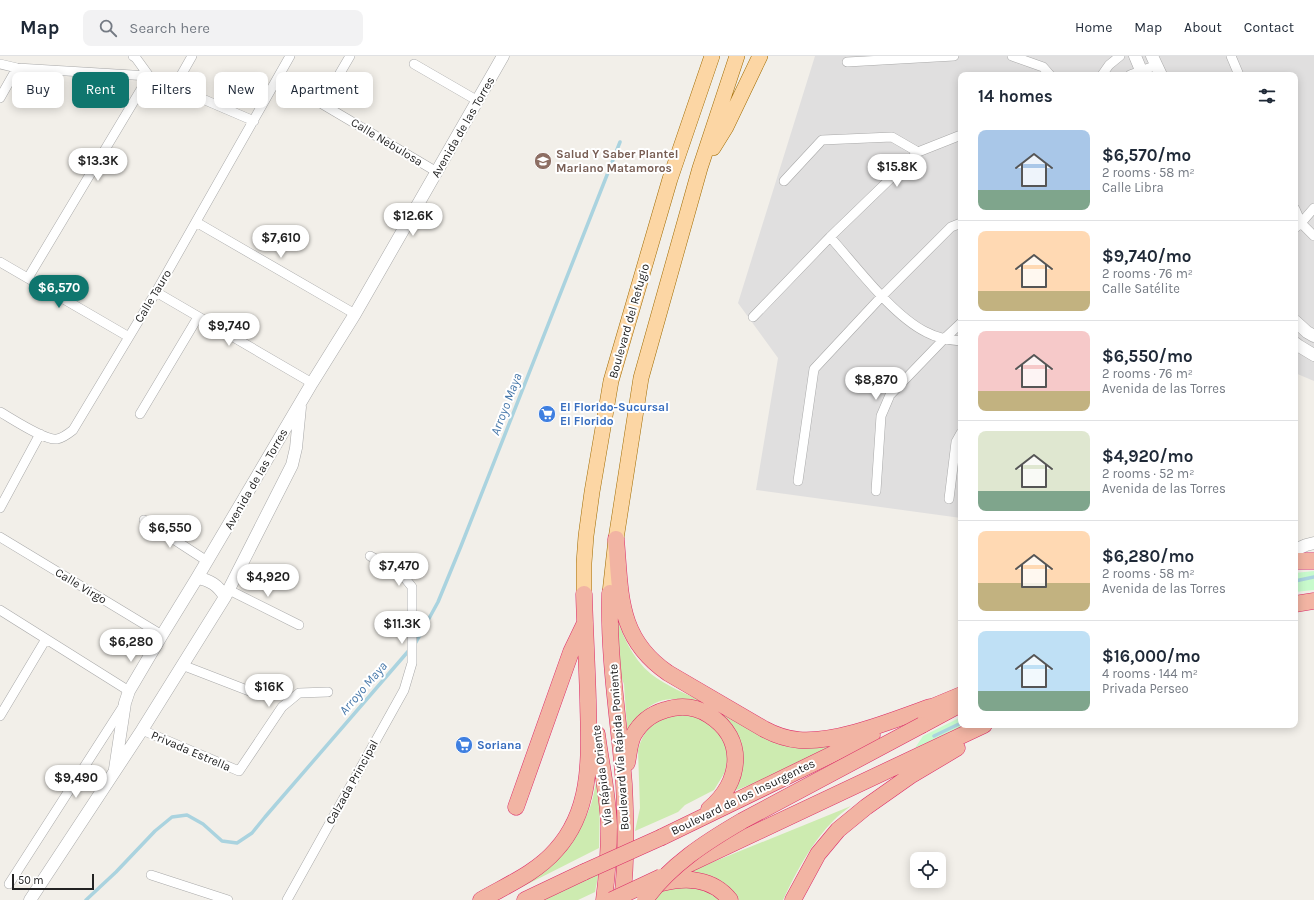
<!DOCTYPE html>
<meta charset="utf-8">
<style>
body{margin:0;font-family:Karla,sans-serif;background:#f2f2f3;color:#1f2937;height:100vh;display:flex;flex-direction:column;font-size:15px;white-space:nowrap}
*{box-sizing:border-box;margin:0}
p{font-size:13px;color:#747a83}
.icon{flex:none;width:22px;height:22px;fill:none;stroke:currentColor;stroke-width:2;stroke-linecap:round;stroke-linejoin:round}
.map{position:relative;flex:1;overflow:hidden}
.sheet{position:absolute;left:958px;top:16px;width:340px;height:656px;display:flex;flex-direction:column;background:#fff;border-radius:8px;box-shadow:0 2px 10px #0003}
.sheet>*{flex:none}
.guide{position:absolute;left:12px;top:16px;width:380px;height:36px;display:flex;gap:8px}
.tools{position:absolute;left:910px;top:796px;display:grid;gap:8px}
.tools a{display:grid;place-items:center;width:36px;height:36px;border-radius:8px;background:#fff;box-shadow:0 2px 10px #0003;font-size:20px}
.scale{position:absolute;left:12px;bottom:10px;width:82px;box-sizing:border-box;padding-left:4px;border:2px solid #222;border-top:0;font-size:11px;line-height:14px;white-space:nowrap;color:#222;-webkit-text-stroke:3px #fff;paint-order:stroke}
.price{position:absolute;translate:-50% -34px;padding:0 9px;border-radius:14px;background:#fff;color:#222;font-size:13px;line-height:26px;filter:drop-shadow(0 1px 2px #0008)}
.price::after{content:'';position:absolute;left:50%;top:24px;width:12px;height:9px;margin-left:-6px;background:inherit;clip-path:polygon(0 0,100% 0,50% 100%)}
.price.selected{background:#0f766e;color:#fff}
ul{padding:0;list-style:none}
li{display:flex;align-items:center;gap:12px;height:100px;padding:0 20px}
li+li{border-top:1px solid #e0e1e3}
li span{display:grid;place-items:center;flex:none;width:112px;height:80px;border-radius:8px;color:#555}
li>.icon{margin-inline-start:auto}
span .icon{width:48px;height:48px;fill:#fffc;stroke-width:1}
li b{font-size:17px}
h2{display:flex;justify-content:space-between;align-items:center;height:48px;padding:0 20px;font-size:17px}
.tag{padding:0 14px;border-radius:8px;background:#fff;box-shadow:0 2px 10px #0003;font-size:14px;line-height:36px}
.tag.selected{background:#0f766e;color:#fff}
header{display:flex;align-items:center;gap:24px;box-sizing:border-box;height:56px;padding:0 20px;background:#fff;border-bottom:1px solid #e0e1e3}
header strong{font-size:19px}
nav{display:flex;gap:22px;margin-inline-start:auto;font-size:14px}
.search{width:280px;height:36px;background:#f2f2f3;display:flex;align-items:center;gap:10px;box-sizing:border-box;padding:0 14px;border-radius:8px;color:#747a83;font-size:15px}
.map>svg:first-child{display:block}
</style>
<header>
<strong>Map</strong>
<div class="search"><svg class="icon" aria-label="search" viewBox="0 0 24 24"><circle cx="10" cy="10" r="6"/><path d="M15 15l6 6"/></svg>Search here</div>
<nav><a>Home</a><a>Map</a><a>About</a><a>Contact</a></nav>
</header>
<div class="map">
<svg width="1314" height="844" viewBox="0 0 1314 844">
<rect width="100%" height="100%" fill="#f2efe9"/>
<!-- residential -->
<path fill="#e0dfdf" d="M815 0H1314V325L1295 317V19H961V462L756 434 778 302 738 247Z"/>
<!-- grass -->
<path fill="#cdebb0" d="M615 554C621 578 632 602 651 618 666 630 687 638 705 647 687 643 659 638 645 655 637 665 631 681 625 692L627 671 624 628 617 612Z
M714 652 756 676 854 682 762 724 729 737 736 727 723 660Z
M670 657 702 661 725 684 728 701 725 716 714 734 685 749 678 756 635 775 640 752 638 694C643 675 653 665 670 657Z
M599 707 600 744 599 792 496 844 551 810C568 794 588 764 593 741 596 730 597 718 599 707Z
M851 750C845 754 839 759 834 764 812 786 796 816 783 844H739C724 823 711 820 686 817Z
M599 815 595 836 578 844H541Z
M691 828 724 844H653L661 835Z"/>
<!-- park -->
<path fill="#c8facc" d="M1314 515V534L1295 536V517Z
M961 661V669H966L915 692 923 680Z"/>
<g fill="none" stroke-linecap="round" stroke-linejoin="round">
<!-- stream -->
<path stroke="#aad3df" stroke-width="3.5" d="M1295 525 1314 521
M415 588 438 546 461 490 620 86
M934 680 961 667
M86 844 116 816 155 775 172 761 187 759 203 768 222 785 237 787 252 777 265 761 411 592"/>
<defs>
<path id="minor" d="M133 0 136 2 149 20 254 65
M350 0 322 48 437 116
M1012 0 1043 11 1050 19
M1231 0 1239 19
M847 6 954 0
M0 8 17 12 149 20 28 222
M414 8 478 45
M1102 19 1109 9 1120 0
M1130 19 1157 9
M175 30 192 0
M0 42 17 12
M784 125 822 84 892 81 918 96
M1295 153 1301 167 1314 180
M196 166 355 258
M1295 172 1301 167 1314 152
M830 181C856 210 892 259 926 276 937 282 948 284 961 285
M0 206 129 281
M156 236 312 327
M753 261 830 181 918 96 961 79
M0 356C11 362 45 385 57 383 63 382 68 378 73 374L156 236 290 0
M140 358 198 261
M798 425 814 313 882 240 951 171 961 167
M876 435 881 360 890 339 944 283 961 267
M949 443 956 386 961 377
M0 452 40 378
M144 464 207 505
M0 481 162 579
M229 534 299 569
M0 554 129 635
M182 609 252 636
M0 660 46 583
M142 674 239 715 282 651 299 637 328 636
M151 819 228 844
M9 828 124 649
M287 844 404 634 412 607V531L400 516 370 500"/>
<path id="tertiary" d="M1135 0 1143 19
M1152 0 1161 19
M1295 265 1307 276 1314 280
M1295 287 1299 290 1314 299
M1295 494 1306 489 1314 487
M197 522C210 524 218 529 225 541
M115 713 125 647 129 635 162 579 197 522 312 327 355 258 503 0
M30 844 142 674 225 541 292 409 296 392 300 351"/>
<path id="primary" d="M713 92 726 71 760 0
M610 537 616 483 641 322 700 112 737 0
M584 538V507L586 480 592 436 611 325 670 123 712 0"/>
<path id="trunk" d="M616 483C621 538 617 582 668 617L764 673C775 679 787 683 799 684 838 687 893 664 930 651
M1295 505H1314
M610 537C608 601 619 665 624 728 626 767 627 806 622 844
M1295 548 1314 545
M920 656 961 639
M922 669 961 648
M597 678C601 708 608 739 609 770 609 794 607 820 604 844
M627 707C629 698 629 689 633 680 640 667 651 658 665 654 680 649 695 650 709 659 747 683 741 727 709 753
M516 751 571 596 584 569
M662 781 872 679
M674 815 984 669
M662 827C686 821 713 822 730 844
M481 844C507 829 536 817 556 794 594 752 589 697 588 644 587 609 585 574 584 538
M525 844 584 816
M793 844 818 798 838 774 866 751 910 720 957 692"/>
</defs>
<!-- minor casing -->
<use href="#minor" stroke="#a9a9a9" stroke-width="10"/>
<!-- tertiary casing -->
<use href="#tertiary" stroke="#a9a9a9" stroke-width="13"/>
<!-- primary casing -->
<use href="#primary" stroke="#a06b00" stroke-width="16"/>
<!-- trunk casing -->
<use href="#trunk" stroke="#dc2a67" stroke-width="17"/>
<!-- minor -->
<use href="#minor" stroke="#fff" stroke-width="9"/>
<!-- tertiary -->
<use href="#tertiary" stroke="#fff" stroke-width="12"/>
<!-- primary -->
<use href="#primary" stroke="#fcd6a4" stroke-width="15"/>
<!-- trunk -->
<use href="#trunk" stroke="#f2b4a3" stroke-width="16"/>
<defs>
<path id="trunk-bridge" d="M584 816 662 781
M612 844 661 821
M645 844C670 809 706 786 742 765L922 669"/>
</defs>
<!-- trunk-bridge casing -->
<use href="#trunk-bridge" stroke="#dc2a67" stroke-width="17" stroke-linecap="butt"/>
<!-- trunk-bridge -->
<use href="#trunk-bridge" stroke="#f2b4a3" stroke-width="16"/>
</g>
<!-- icons -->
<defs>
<symbol id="school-disc" viewBox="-11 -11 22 22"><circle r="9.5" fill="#8d6e63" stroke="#fff"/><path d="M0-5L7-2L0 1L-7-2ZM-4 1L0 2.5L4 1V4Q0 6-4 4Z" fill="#fff"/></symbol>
<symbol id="supermarket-disc" viewBox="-11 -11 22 22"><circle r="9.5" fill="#3f7fe0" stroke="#fff"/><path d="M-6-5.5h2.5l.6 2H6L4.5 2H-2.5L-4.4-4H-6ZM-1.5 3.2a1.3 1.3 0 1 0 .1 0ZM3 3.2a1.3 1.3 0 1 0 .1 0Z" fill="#fff"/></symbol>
</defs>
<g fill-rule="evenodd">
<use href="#school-disc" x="533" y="95" width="20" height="20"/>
<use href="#supermarket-disc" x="537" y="348" width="20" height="20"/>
<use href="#supermarket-disc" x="454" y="679" width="20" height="20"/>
</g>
<g text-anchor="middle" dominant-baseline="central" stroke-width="4" stroke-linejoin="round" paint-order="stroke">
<!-- street labels -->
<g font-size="12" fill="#222" stroke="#fff">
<text transform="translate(463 71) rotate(-60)">Avenida de las Torres</text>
<text transform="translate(387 86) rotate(31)">Calle Nebulosa</text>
<text transform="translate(153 240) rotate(-59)">Calle Tauro</text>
<text transform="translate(629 265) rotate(-74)">Boulevard del Refugio</text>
<text transform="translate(256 423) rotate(-60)">Avenida de las Torres</text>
<text transform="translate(81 530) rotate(31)">Calle Virgo</text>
<text transform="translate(619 691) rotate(-94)">Boulevard Vía Rápida Poniente</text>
<text transform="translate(191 695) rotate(23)">Privada Estrella</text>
<text transform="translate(602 719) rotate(-97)">Vía Rápida Oriente</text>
<text transform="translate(352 726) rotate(-61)">Calzada Principal</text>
<text transform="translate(743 741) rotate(-26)">Boulevard de los Insurgentes</text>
</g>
<!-- education labels -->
<g font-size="12" font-weight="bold" fill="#785e54" stroke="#fff" text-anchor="start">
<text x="556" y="98">Salud Y Saber Plantel<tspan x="556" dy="14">Mariano Matamoros</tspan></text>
</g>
<!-- shop labels -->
<g font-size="12" font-weight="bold" fill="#366cbe" stroke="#fff" text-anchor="start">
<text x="560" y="351">El Florido-Sucursal<tspan x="560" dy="14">El Florido</tspan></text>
<text x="477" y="689">Soriana</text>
</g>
<!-- water labels -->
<g font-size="13" font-style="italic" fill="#4a7aab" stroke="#fff">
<text transform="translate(506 348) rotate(-69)">Arroyo Maya</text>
<text transform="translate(363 632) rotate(-49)">Arroyo Maya</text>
</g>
</g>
</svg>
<div class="tools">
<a><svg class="icon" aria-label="locate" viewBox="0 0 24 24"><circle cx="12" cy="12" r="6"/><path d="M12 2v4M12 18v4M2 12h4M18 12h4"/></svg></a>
</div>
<div class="scale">50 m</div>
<b class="price" style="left:98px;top:126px">$13.3K</b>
<b class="price" style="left:897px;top:132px">$15.8K</b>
<b class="price" style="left:413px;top:181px">$12.6K</b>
<b class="price" style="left:281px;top:203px">$7,610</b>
<b class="price selected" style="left:59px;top:253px">$6,570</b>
<b class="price" style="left:229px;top:291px">$9,740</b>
<b class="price" style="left:876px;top:345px">$8,870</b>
<b class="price" style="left:170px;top:493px">$6,550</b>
<b class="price" style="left:399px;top:531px">$7,470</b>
<b class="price" style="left:268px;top:542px">$4,920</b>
<b class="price" style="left:402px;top:589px">$11.3K</b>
<b class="price" style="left:131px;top:607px">$6,280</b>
<b class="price" style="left:269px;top:652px">$16K</b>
<b class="price" style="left:76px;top:743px">$9,490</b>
<div class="guide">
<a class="tag">Buy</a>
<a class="tag selected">Rent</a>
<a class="tag">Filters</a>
<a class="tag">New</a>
<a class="tag">Apartment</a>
</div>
<section class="sheet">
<h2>14 homes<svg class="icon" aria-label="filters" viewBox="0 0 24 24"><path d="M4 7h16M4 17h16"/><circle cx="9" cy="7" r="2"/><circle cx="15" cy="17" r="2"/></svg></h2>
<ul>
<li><span style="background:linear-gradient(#a9c7e8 75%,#7fa58c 0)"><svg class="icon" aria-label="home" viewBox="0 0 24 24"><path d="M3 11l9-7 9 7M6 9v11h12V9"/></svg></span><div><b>$6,570/mo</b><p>2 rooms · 58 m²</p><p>Calle Libra</p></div></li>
<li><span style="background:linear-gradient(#ffd9b3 75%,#c2b280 0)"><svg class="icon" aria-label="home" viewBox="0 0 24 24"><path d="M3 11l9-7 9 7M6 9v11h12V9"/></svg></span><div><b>$9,740/mo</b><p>2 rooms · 76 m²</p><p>Calle Satélite</p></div></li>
<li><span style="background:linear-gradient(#f6c9c9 75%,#c2b280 0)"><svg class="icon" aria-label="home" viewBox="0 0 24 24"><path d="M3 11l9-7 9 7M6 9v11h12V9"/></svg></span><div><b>$6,550/mo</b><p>2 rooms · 76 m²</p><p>Avenida de las Torres</p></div></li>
<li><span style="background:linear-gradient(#dfe7d0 75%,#7fa58c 0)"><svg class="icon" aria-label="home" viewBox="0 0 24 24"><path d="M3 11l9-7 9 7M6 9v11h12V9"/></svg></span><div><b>$4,920/mo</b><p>2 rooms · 52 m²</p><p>Avenida de las Torres</p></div></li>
<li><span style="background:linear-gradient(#ffd9b3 65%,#c2b280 0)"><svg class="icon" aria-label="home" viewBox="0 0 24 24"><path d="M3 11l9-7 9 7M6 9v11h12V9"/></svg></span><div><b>$6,280/mo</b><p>2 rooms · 58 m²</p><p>Avenida de las Torres</p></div></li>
<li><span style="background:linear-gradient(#bfe0f5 75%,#7fa58c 0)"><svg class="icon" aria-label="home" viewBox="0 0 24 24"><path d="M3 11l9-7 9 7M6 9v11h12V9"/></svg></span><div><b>$16,000/mo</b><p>4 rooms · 144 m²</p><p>Privada Perseo</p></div></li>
</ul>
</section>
</div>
